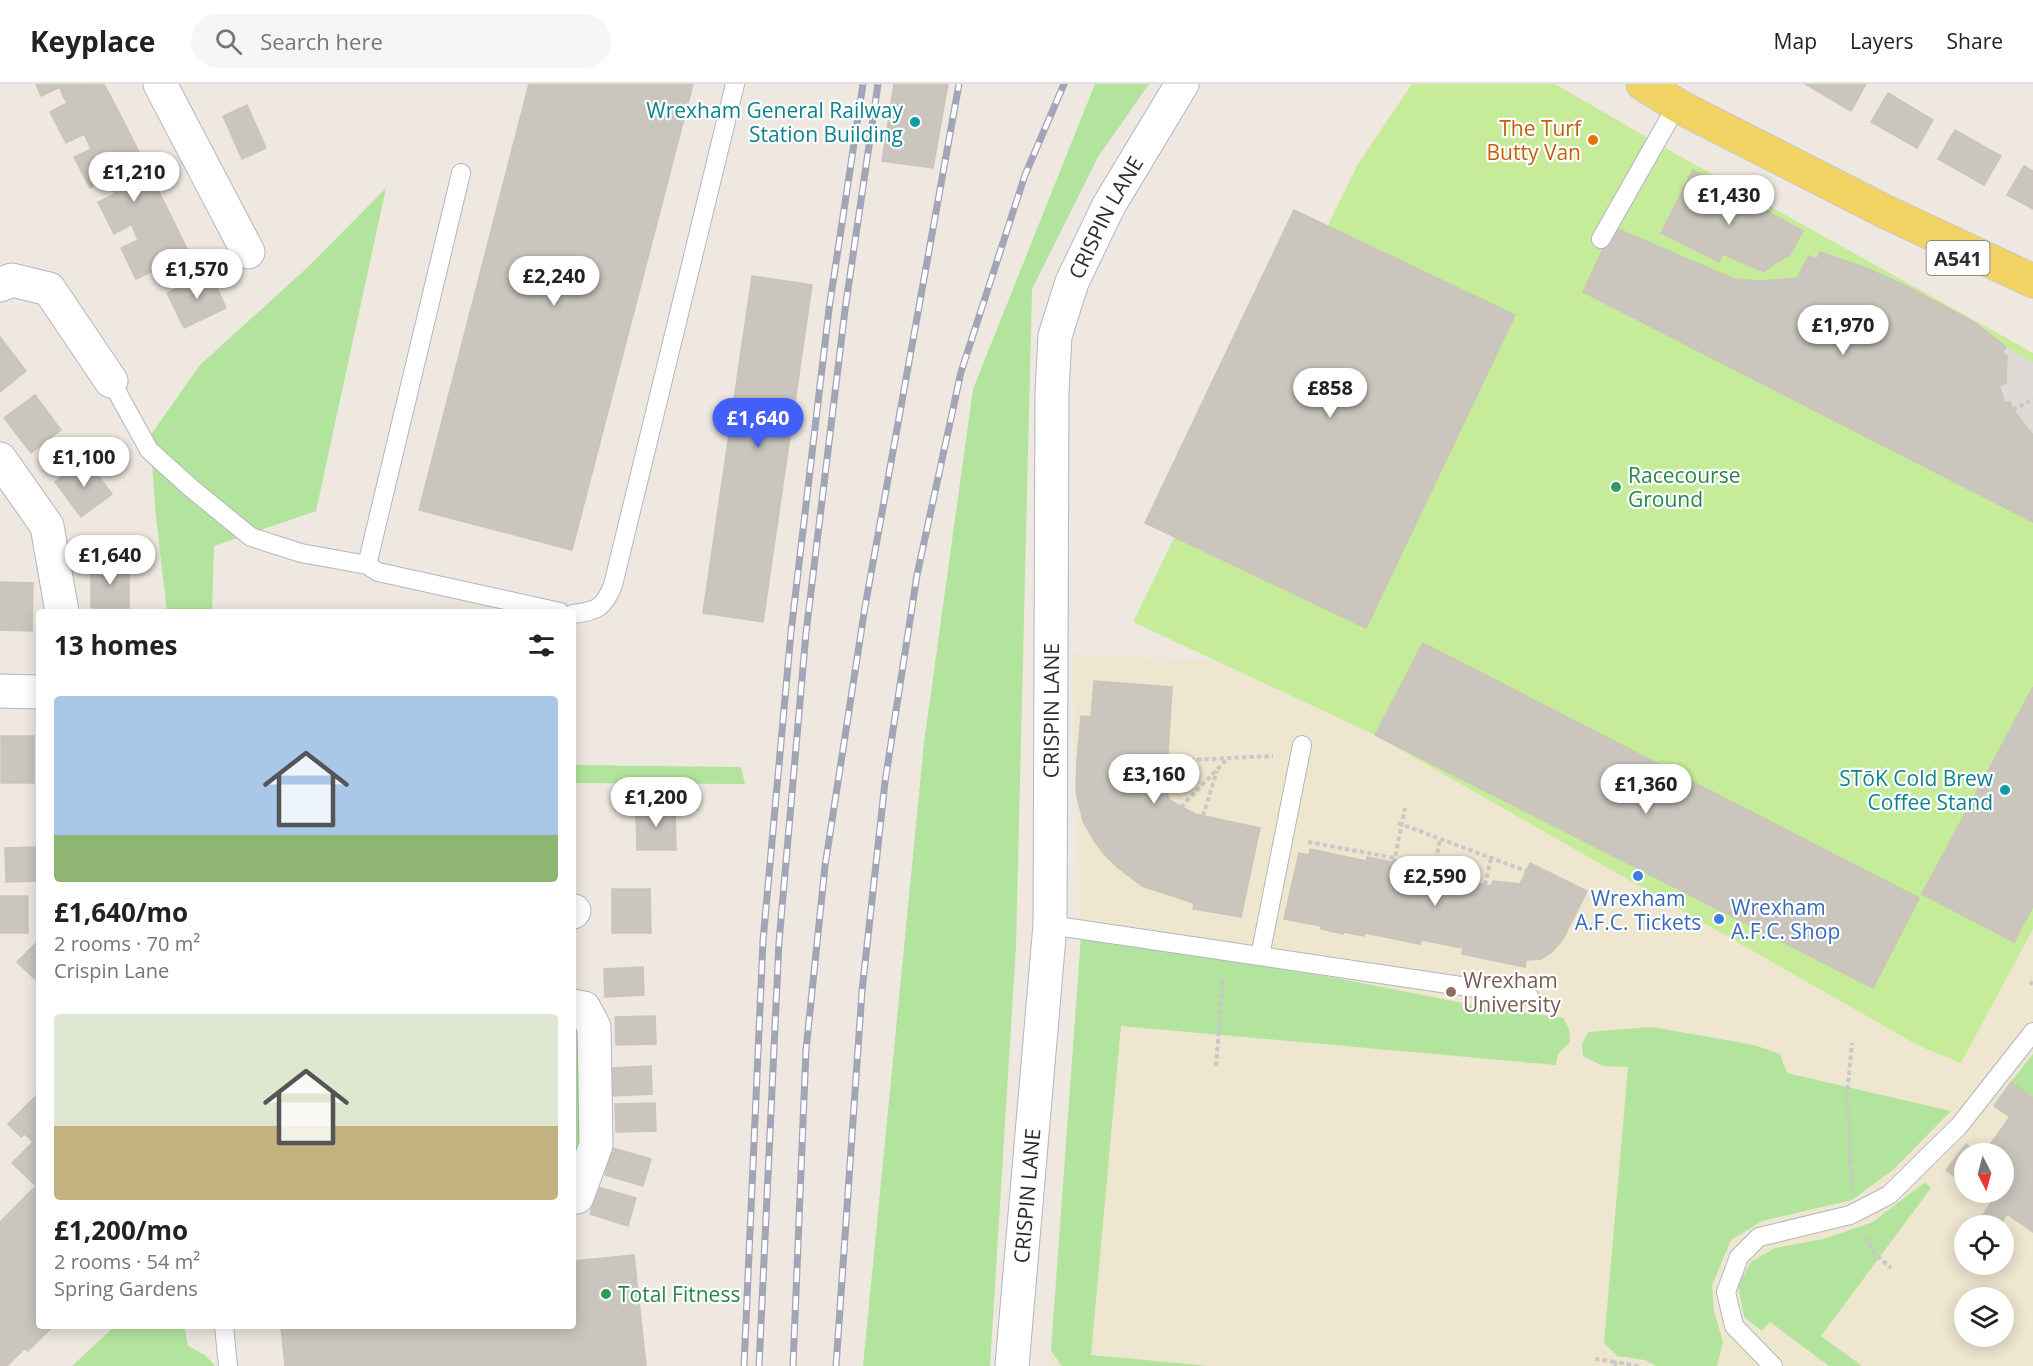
<!DOCTYPE html>
<meta charset="utf-8">
<style>
body{margin:0;font-family:"Open Sans",sans-serif;background:#f6f6f6;color:#222;height:100vh;display:flex;flex-direction:column;font-size:22px;white-space:nowrap}
*{box-sizing:border-box;margin:0}
p{font-size:20px;color:#767676}
.icon{flex:none;width:33px;height:33px;fill:none;stroke:currentColor;stroke-width:2;stroke-linecap:round;stroke-linejoin:round}
.map{position:relative;flex:1;overflow:hidden}
.drawer{position:absolute;left:36px;top:525px;width:540px;height:720px;display:flex;flex-direction:column;background:#fff;border-radius:6px;box-shadow:0 3px 15px #0003}
.drawer>*{flex:none}
.needle{width:39px;rotate:174deg}
.controls{position:absolute;left:1954px;top:1059px;display:grid;gap:12px}
.controls a{display:grid;place-items:center;width:60px;height:60px;border-radius:50%;background:#fff;box-shadow:0 3px 15px #0003;font-size:30px}
.price{position:absolute;translate:-50% -51px;padding:0 14px;border-radius:21px;background:#fff;color:#222;font-size:20px;line-height:39px;filter:drop-shadow(0 2px 3px #0008)}
.price::after{content:'';position:absolute;left:50%;top:36px;width:18px;height:14px;margin-left:-9px;background:inherit;clip-path:polygon(0 0,100% 0,50% 100%)}
.price.active{background:#425ff9;color:#fff}
ul{padding:0;list-style:none}
li{display:grid;align-content:center;gap:12px;height:318px;padding:0 18px}
li span{display:grid;place-items:center;height:186px;border-radius:6px;color:#555}
li>.icon{margin-inline-start:auto}
span .icon{width:108px;height:108px;fill:#fffc;stroke-width:1}
li b{font-size:26px}
h2{display:flex;justify-content:space-between;align-items:center;height:72px;padding:0 18px;font-size:26px}
header{display:flex;align-items:center;gap:36px;box-sizing:border-box;height:84px;padding:0 30px;background:#fff;border-bottom:2px solid #e0e0e0}
header strong{font-size:28px}
nav{display:flex;gap:33px;margin-inline-start:auto;font-size:21px}
.search{width:420px;height:54px;background:#f6f6f6;display:flex;align-items:center;gap:15px;box-sizing:border-box;padding:0 21px;border-radius:33px;color:#767676;font-size:22px}
.map>svg:first-child{display:block}
</style>
<header>
<strong>Keyplace</strong>
<div class="search"><svg class="icon" aria-label="search" viewBox="0 0 24 24"><circle cx="10" cy="10" r="6"/><path d="M15 15l6 6"/></svg>Search here</div>
<nav><a>Map</a><a>Layers</a><a>Share</a></nav>
</header>
<div class="map">
<svg width="2033" height="1282" viewBox="0 0 2033 1282">
<rect width="100%" height="100%" fill="#eee8e0"/>
<!-- education -->
<path fill="#efe6d0" fill-rule="evenodd" d="M1072 570 1213 577 1375 651 1918 962 1961 979 2033 845V1282H1049L1081 867ZM1965 1070H2004V1108H1965ZM1965 1142H2004V1180H1965ZM1965 1214H2004V1252H1965Z"/>
<!-- green -->
<path fill="#b3e49d" d="M1095 0H1149L1098 73 1032 205 1016 862 990 1282H863L924 659 973 305Z
M386 104 316 427 214 462 212 528H167L156 433 150 352 200 281 310 181Z
M573 681 741 683 745 700 573 699Z
M1081 852 1336 894 1478 922 1563 934 1569 945 1570 958 1558 970 1556 981 1121 942 1091 1271 1209 1282H1062L1051 1267Z
M573 929 584 957 577 972 586 994 583 1011 578 1020 583 1047 573 1079Z
M1652 943 1754 961 1780 970 1787 989 1951 1027 1894 1085 1852 1116 1762 1137 1731 1156 1712 1201 1714 1227 1723 1258 1717 1282H1656L1645 1276 1617 1272 1604 1259 1628 983 1603 982 1583 972 1582 961 1588 948Z
M2033 970V1014L2011 998Z
M1925 1098 1931 1104 1821 1252 1862 1282H1829L1770 1238 1762 1247 1744 1233 1738 1201 1751 1178 1775 1164 1823 1155 1873 1138Z
M115 1242H184L188 1262 205 1271 215 1282H72Z"/>
<!-- pitch -->
<path fill="#c6eb99" d="M1412 0H1555L1660 61 2033 269V845L1961 979 1919 962 1375 651 1133 538 1358 80Z"/>
<!-- plaza -->
<path fill="#dedbd7" d="M2006 263 2033 278V351L2013 326 2010 318H2005L1999 302 2006 299 2007 272 2002 268Z"/>
<!-- building -->
<path fill="#cac6be" stroke="#cac4b9" stroke-width="1.5" d="M36 0H87L63 12 60 3 41 12Z
M87 0H104L124 38 87 56 84 50 66 59 50 28 67 19 63 12Z
M529 0H693L572 466 419 426Z
M894 0H948L933 84 882 77Z
M1805 0H1866L1851 27Z
M1888 9 1933 36 1917 64 1871 38Z
M247 21 266 64 242 75 223 32Z
M124 38 147 84 111 101 108 94 90 104 74 73 91 65 87 56Z
M1955 46 2001 72 1984 101 1938 75Z
M2024 82 2033 87V125L2007 111Z
M147 84 170 130 134 147 132 140 114 150 98 118 115 110 111 101Z
M1693 86 1803 147 1790 171 1775 179 1764 188 1723 170 1719 178 1661 149Z
M1294 126 1515 231 1366 544 1145 439Z
M170 130 193 177 158 193 155 186 136 195 121 164 138 156 134 147Z
M1613 143 1734 195 1761 197 1797 194 1809 172 1817 175 1820 168 1866 184 1902 200 1972 237 2006 263 2002 268 2007 272 2006 299 1999 302 2005 318H2010L2013 326 2033 351V438L1583 208Z
M210 189 226 224 184 244 167 209Z
M752 192 812 201 763 538 703 529Z
M0 253 26 287 0 308Z
M35 311 61 346 31 369 4 334Z
M86 375 112 410 81 433 55 398Z
M91 480H129V524H91Z
M0 498 33 499 32 547 0 546Z
M1423 559 1919 814 1873 904 1375 651Z
M1094 597 1172 603 1166 703 1169 716 1195 730 1260 744 1241 833 1193 825 1194 819 1142 802 1117 783 1104 770 1093 755 1083 737 1076 708 1077 677 1081 632 1091 633Z
M2033 603V822L2014 858 1922 810Z
M1 652H34V699H1Z
M636 722H675L676 766H637Z
M39 763V797L6 798 5 764Z
M1310 765 1366 777 1367 773 1421 784 1420 788 1491 802 1493 797 1520 800 1530 779 1587 807 1563 855 1552 868 1541 875 1526 876 1525 883 1462 870 1463 864 1421 856 1420 860 1365 849 1364 852 1343 848V850L1321 845V842L1284 835 1299 769 1309 771Z
M612 805H650L651 849H612Z
M0 812H28V849H0Z
M39 856V899L17 878Z
M643 883 644 911 605 913 604 885Z
M655 932 656 960 616 961 615 933Z
M651 982 652 1010 613 1012 612 984Z
M2011 998 2033 1014V1148L2007 1130 1999 1142H1975L1991 1119 1977 1108H2004V1070H1983L2010 1033 1994 1022Z
M37 1011 39 1014V1242H53L28 1267 25 1264 7 1282H0V1138L36 1102 12 1079 33 1058 25 1050 21 1053 8 1040Z
M655 1019 656 1047 616 1048 615 1020Z
M1966 1060 1979 1070H1965V1100L1946 1086Z
M613 1064 651 1075 643 1102 605 1091Z
M598 1103 636 1114 628 1142 590 1130Z
M634 1171 646 1282H285L281 1242H573V1177Z"/>
<g fill="none" stroke-linecap="round" stroke-linejoin="round">
<defs>
<path id="lane" d="M461 89 367 481 378 488 560 528
M1601 155 1677 21
M111 297 149 366 191 404 251 453 301 469 367 481
M573 530C597 527 604 524 613 501L735 0
M1050 841 1529 912
M1260 872 1302 661
M224 1242 228 1282
M1773 1282 1734 1242 1726 1208 1739 1173 1759 1153 1850 1131 1889 1111 1959 1042 2033 948"/>
<g id="street">
<path d="M160 0 248 168"/>
<path d="M0 201 12 196 49 205 111 297"/>
<path d="M0 375 47 442 62 528"/>
<path d="M0 607 39 608"/>
<path d="M573 828 574 827"/>
<path d="M573 922 584 924 594 943 596 1061 577 1113"/>
<path id="s1" d="M1012 1282 1050 841 1052 308 1055 252 1072 198 1109 121 1182 0"/>
</g>
<path id="primary" d="M1643 0 1680 23 1884 127 2033 197"/>
</defs>
<!-- lane casing -->
<use href="#lane" stroke="#b3b5c0" stroke-width="20"/>
<!-- street casing -->
<use href="#street" stroke="#b3b5c0" stroke-width="35"/>
<!-- primary casing -->
<use href="#primary" stroke="#c8c8c8" stroke-width="35"/>
<!-- path -->
<path stroke="#c8c8c8" stroke-width="4" stroke-dasharray="4.5 3" stroke-linecap="butt" d="M2013 326 2033 315
M1167 677 1273 672
M1181 723 1227 675
M1203 732 1217 687
M1398 739 1526 787
M1308 758 1395 774
M1394 779 1405 724
M1433 791 1440 755
M1485 801 1491 774
M2030 898 2033 900
M1216 982 1223 893
M1852 1103 1847 1012 1852 959
M1866 1153 1874 1169 1891 1184
M1595 1275 1616 1278
M1615 1282 1616 1278 1639 1282"/>
<!-- lane -->
<use href="#lane" stroke="#fff" stroke-width="18"/>
<!-- street -->
<use href="#street" stroke="#fff" stroke-width="33"/>
<!-- primary -->
<use href="#primary" stroke="#f0d363" stroke-width="33"/>
<defs>
<path id="rail" d="M744 1282 763 857 791 548 829 225 863 0
M759 1282 779 858 806 549 845 226 878 0
M793 1282 806 966 825 782 865 523 959 0
M836 1282 862 907 885 698 917 491 961 288 1025 91 1064 0"/>
</defs>
<!-- rail casing -->
<use href="#rail" stroke="#a2a4b7" stroke-width="7"/>
<!-- rail -->
<use href="#rail" stroke="#fff" stroke-width="4.5" stroke-dasharray="14" stroke-linecap="butt"/>
</g>
<!-- markers -->
<g fill="#0f9aa8" stroke="#fff" stroke-width="2">
<circle cx="915" cy="38" r="6"/>
<circle cx="2005" cy="706" r="6"/>
</g>
<circle fill="#e8710a" stroke="#fff" stroke-width="2" cx="1593" cy="56" r="6"/>
<g fill="#2e9e5b" stroke="#fff" stroke-width="2">
<circle cx="1616" cy="403" r="6"/>
<circle cx="606" cy="1210" r="6"/>
</g>
<g fill="#3f7fe0" stroke="#fff" stroke-width="2">
<circle cx="1638" cy="792" r="6"/>
<circle cx="1719" cy="835" r="6"/>
</g>
<circle fill="#8d6e63" stroke="#fff" stroke-width="2" cx="1451" cy="908" r="6"/>
<g text-anchor="middle" dominant-baseline="central" stroke-width="4.5" stroke-linejoin="round" paint-order="stroke">
<!-- shield labels -->
<rect fill="#fff" stroke="#6c6c6c" stroke-width="1.5" x="1926.5" y="157" width="63" height="34" rx="4.5"/>
<g font-size="20" font-weight="bold" fill="#2d2d2d">
<text x="1958" y="174">A541</text>
</g>
<!-- culture labels -->
<g font-size="21" fill="#0d838f" stroke="#fff" text-anchor="end">
<text x="903" y="26">Wrexham General Railway<tspan x="903" dy="24">Station Building</tspan></text>
<text x="1993" y="694">STōK Cold Brew<tspan x="1993" dy="24">Coffee Stand</tspan></text>
</g>
<!-- food labels -->
<g font-size="21" fill="#c56008" stroke="#fff" text-anchor="end">
<text x="1581" y="44">The Turf<tspan x="1581" dy="24">Butty Van</tspan></text>
</g>
<!-- street labels -->
<g font-size="21" fill="#2d2d2d" stroke="#fff">
<text stroke="none"><textPath href="#s1" startOffset="1161">CRISPIN LANE</textPath></text>
<text stroke="none"><textPath href="#s1" startOffset="657">CRISPIN LANE</textPath></text>
<text stroke="none"><textPath href="#s1" startOffset="171">CRISPIN LANE</textPath></text>
</g>
<!-- leisure labels -->
<g font-size="21" fill="#27864d" stroke="#fff" text-anchor="start">
<text x="1628" y="391">Racecourse<tspan x="1628" dy="24">Ground</tspan></text>
<text x="618" y="1210">Total Fitness</text>
</g>
<!-- shop labels -->
<g font-size="21" fill="#366cbe" stroke="#fff">
<text x="1638" y="814">Wrexham<tspan x="1638" dy="24">A.F.C. Tickets</tspan></text>
<text x="1731" y="823" text-anchor="start">Wrexham<tspan x="1731" dy="24">A.F.C. Shop</tspan></text>
</g>
<!-- education labels -->
<g font-size="21" fill="#785e54" stroke="#fff" text-anchor="start">
<text x="1463" y="896">Wrexham<tspan x="1463" dy="24">University</tspan></text>
</g>
</g>
</svg>
<div class="controls">
<a><svg class="needle" viewBox="-14 -14 28 28"><path d="M0-13l5 13h-10z" fill="#e53935"/><path d="M0 13l5-13h-10z" fill="#767676"/></svg></a>
<a><svg class="icon" aria-label="locate" viewBox="0 0 24 24"><circle cx="12" cy="12" r="6"/><path d="M12 2v4M12 18v4M2 12h4M18 12h4"/></svg></a>
<a><svg class="icon" aria-label="layers" viewBox="0 0 24 24"><path d="M12 4l9 5-9 5-9-5zM3 14l9 5 9-5"/></svg></a>
</div>
<b class="price" style="left:134px;top:119px">£1,210</b>
<b class="price" style="left:1729px;top:142px">£1,430</b>
<b class="price" style="left:197px;top:216px">£1,570</b>
<b class="price" style="left:554px;top:223px">£2,240</b>
<b class="price" style="left:1843px;top:272px">£1,970</b>
<b class="price" style="left:1330px;top:335px">£858</b>
<b class="price active" style="left:758px;top:365px">£1,640</b>
<b class="price" style="left:84px;top:404px">£1,100</b>
<b class="price" style="left:110px;top:502px">£1,640</b>
<b class="price" style="left:1154px;top:721px">£3,160</b>
<b class="price" style="left:1646px;top:731px">£1,360</b>
<b class="price" style="left:656px;top:744px">£1,200</b>
<b class="price" style="left:1435px;top:823px">£2,590</b>
<section class="drawer">
<h2>13 homes<svg class="icon" aria-label="filters" viewBox="0 0 24 24"><path d="M4 7h16M4 17h16"/><circle cx="9" cy="7" r="2"/><circle cx="15" cy="17" r="2"/></svg></h2>
<ul>
<li><span style="background:linear-gradient(#a9c7e8 75%,#8fb573 0)"><svg class="icon" aria-label="home" viewBox="0 0 24 24"><path d="M3 11l9-7 9 7M6 9v11h12V9"/></svg></span><div><b>£1,640/mo</b><p>2 rooms · 70 m²</p><p>Crispin Lane</p></div></li>
<li><span style="background:linear-gradient(#dfe7d0 60%,#c2b280 0)"><svg class="icon" aria-label="home" viewBox="0 0 24 24"><path d="M3 11l9-7 9 7M6 9v11h12V9"/></svg></span><div><b>£1,200/mo</b><p>2 rooms · 54 m²</p><p>Spring Gardens</p></div></li>
</ul>
</section>
</div>
